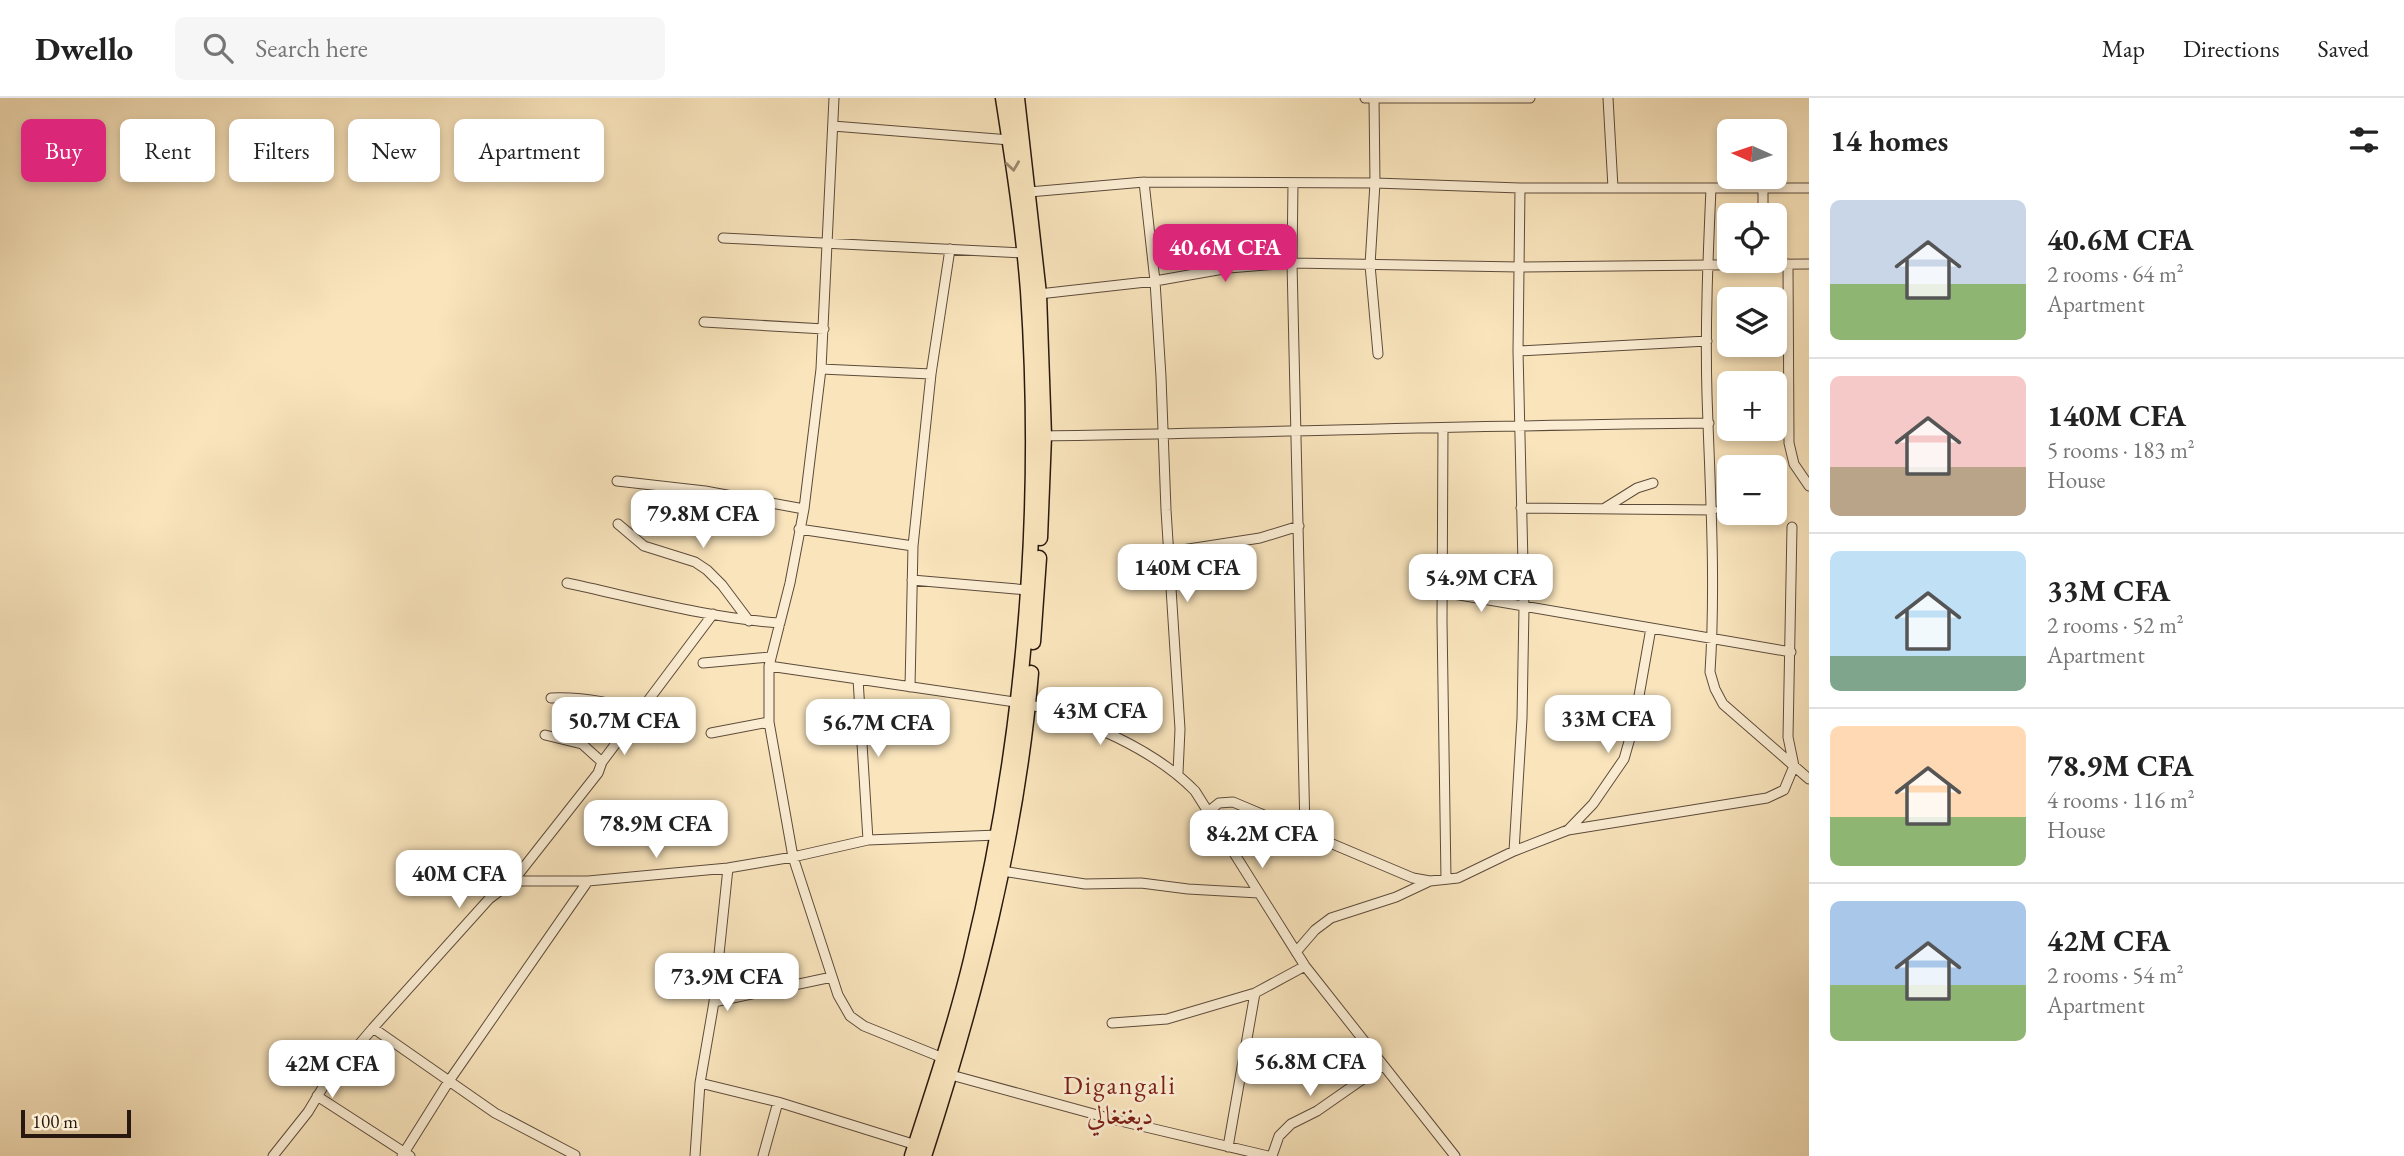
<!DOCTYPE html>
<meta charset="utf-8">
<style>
body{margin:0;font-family:"EB Garamond",Amiri,serif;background:#f6f6f6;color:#222;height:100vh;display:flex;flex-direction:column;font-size:26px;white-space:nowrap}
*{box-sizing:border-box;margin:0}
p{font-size:23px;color:#767676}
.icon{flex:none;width:38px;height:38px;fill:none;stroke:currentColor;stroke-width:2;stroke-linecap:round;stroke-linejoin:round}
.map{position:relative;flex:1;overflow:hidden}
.drawer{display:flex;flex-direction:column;background:#fff;width:595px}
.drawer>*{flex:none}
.banner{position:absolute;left:21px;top:21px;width:665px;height:63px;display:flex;gap:14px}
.needle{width:46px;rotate:273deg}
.controls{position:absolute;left:1717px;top:21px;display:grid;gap:14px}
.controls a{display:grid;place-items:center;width:70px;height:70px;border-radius:10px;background:#fff;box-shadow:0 4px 10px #0003;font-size:35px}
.scale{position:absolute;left:21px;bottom:18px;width:110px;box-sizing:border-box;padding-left:7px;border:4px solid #29180f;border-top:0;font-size:19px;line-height:24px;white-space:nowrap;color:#29180f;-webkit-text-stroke:5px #fbedd3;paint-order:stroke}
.price{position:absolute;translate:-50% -60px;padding:0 16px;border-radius:14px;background:#fff;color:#222;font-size:23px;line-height:46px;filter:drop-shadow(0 2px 4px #0008)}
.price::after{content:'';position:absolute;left:50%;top:42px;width:21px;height:16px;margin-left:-10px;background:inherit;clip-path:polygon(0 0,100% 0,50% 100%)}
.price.active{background:#db2777;color:#fff}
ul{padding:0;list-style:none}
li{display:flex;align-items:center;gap:21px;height:175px;padding:0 21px}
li+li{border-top:2px solid #e0e0e0}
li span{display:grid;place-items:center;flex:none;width:196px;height:140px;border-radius:10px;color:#555}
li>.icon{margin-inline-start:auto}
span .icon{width:84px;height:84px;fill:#fffc;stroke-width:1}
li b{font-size:30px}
h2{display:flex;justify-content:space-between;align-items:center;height:84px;padding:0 21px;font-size:30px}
.chip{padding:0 24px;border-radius:10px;background:#fff;box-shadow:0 4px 10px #0003;font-size:24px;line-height:63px}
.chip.active{background:#db2777;color:#fff}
header{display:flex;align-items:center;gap:42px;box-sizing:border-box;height:98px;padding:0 35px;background:#fff;border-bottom:2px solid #e0e0e0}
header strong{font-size:33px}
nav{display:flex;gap:38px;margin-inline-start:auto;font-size:24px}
.search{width:490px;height:63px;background:#f6f6f6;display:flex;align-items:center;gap:18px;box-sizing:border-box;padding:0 24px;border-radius:10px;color:#767676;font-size:26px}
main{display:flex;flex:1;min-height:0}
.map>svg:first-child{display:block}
</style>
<header>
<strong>Dwello</strong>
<div class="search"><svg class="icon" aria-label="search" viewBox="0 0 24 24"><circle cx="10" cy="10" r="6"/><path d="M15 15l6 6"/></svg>Search here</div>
<nav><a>Map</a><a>Directions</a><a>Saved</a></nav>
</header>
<main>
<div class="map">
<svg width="1809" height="1058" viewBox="0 0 1809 1058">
<rect width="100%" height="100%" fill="#f9e4bc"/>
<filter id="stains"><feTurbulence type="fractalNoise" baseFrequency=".00286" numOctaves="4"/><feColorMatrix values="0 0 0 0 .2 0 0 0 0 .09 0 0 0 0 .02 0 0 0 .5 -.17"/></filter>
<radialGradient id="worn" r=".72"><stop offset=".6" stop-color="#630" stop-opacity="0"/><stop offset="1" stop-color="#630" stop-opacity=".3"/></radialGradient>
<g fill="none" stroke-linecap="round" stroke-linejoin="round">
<defs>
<path id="minor" d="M834 0 821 271 804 411 790 485 769 568V624L793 759 838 897 850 918 864 928 943 960
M1365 0H1530
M1374 0 1375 85 1370 167 1378 256
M1608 0 1613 90
M833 28 1010 42
M1144 84 1155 183 1161 279 1166 412 1180 631 1178 675
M1293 86 1292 165 1305 733
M1711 90C1708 159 1705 228 1707 297 1710 390 1716 481 1710 574L1715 591 1723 606 1794 668 1788 639 1792 429
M1763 91V117
M1029 94 1144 84 1375 85 1520 90H1809
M723 140 1025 155
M1788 166 1789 345 1794 366 1809 388
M1039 196 1155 183 1229 170 1292 165 1519 169 1809 166
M704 224 824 231
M1518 253 1707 243
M821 271 931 276
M1443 330 1442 523 1446 781
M1044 338C1266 335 1487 327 1709 325
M617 383 705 393 804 411
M1521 410 1713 412
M1605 410 1637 390 1653 385
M618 426 644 448 695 464 707 472 722 487 749 523
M799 431 913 448
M1169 454 1260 440 1299 428
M912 482 1028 492
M567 485C637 500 708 520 780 525
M1442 494 1791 554
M703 565 770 559
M769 568 1028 606C1085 622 1154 651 1195 693L1305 868 1455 1058
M858 581 868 742
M910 589 913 448 931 276 950 151
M551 600C582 599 610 603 639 615
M711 635 769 624
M545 637 582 646 602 664
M1209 713 1219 705 1233 704 1413 780 1430 783 1458 780 1514 753 1568 732 1593 706 1624 661 1634 626 1651 530
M1568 732 1767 700 1784 692 1794 668 1809 681
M1514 753 1522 620 1524 509 1518 253 1520 90
M1002 773 1085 786 1141 785 1188 791 1259 795
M513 783 598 675 602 664 713 516
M1296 854 1315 832 1331 820 1396 799 1430 783
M714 904 832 879
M1112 925 1167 921 1255 895 1305 868
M373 930 495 1015 575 1057
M951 977 1112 1021 1268 1058
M700 985 778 1004 916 1047
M317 998 410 1058
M1228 1049 1255 895
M273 1058 308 1014 323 989 373 930 489 801 513 783H588L728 770 793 759 868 742 998 737
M402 1058 449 983 588 783
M695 1058 700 985 714 904 728 770
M763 1058 778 1004
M1272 1058 1279 1038 1291 1026 1317 1013 1383 967"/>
<path id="trunk" d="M1017 0 1039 196 1044 338 1040 440
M1033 544 1039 460
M912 1058C933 993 955 928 971 862 1024 644 1043 417 1028 193 1023 128 1013 64 1003 0
M924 1058C975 901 1017 740 1031 575"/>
</defs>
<!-- minor casing -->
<use href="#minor" stroke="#5d4b3a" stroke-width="11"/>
<!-- trunk casing -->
<use href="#trunk" stroke="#29180f" stroke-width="17"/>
<!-- minor -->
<use href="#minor" stroke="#fbedd3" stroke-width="9"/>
<!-- trunk -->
<use href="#trunk" stroke="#f9e4bc" stroke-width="14"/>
</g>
<!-- one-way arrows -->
<defs><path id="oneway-chevron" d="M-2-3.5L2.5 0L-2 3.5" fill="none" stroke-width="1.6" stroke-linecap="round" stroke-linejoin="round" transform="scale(1.75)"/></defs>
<use stroke="#9b886e" href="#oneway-chevron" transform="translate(1013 68) rotate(82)"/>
<g text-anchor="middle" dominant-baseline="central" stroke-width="5" stroke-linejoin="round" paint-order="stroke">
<!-- neighbourhood labels -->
<g font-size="26" letter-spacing="2" fill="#7a1f14" stroke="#fbedd3">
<text x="1120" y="987">Digangali<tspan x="1120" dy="30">ديغنغالي</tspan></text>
</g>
</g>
<rect width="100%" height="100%" filter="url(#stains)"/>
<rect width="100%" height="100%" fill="url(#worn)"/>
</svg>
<div class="controls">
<a><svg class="needle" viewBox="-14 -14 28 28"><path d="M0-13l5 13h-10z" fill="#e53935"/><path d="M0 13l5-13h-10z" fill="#767676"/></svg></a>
<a><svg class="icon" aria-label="locate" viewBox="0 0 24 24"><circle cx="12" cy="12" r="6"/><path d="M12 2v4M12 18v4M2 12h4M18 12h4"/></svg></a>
<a><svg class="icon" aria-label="layers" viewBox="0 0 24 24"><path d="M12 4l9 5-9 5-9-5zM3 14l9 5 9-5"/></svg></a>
<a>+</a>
<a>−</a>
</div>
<div class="scale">100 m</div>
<b class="price active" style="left:1225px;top:186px">40.6M CFA</b>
<b class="price" style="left:703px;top:452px">79.8M CFA</b>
<b class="price" style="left:1187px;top:506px">140M CFA</b>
<b class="price" style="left:1481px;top:516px">54.9M CFA</b>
<b class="price" style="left:1100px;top:649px">43M CFA</b>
<b class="price" style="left:1608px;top:657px">33M CFA</b>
<b class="price" style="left:624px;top:659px">50.7M CFA</b>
<b class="price" style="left:878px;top:661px">56.7M CFA</b>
<b class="price" style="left:656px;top:762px">78.9M CFA</b>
<b class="price" style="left:1262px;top:772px">84.2M CFA</b>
<b class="price" style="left:459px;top:812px">40M CFA</b>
<b class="price" style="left:727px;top:915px">73.9M CFA</b>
<b class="price" style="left:1310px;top:1000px">56.8M CFA</b>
<b class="price" style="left:332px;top:1002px">42M CFA</b>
<div class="banner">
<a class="chip active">Buy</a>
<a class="chip">Rent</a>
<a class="chip">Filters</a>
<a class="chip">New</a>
<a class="chip">Apartment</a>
</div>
</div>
<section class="drawer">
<h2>14 homes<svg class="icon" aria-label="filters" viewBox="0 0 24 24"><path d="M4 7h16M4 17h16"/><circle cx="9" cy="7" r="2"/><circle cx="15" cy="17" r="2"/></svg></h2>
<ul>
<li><span style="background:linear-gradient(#c9d6e8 60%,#8fb573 0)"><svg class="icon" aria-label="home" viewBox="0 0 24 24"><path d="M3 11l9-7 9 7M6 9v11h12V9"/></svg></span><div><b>40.6M CFA</b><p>2 rooms · 64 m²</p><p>Apartment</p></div></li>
<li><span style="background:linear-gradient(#f6c9c9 65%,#b9a48a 0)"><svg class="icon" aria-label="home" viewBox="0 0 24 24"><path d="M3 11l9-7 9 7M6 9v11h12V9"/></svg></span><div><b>140M CFA</b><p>5 rooms · 183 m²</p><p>House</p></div></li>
<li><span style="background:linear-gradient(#bfe0f5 75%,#7fa58c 0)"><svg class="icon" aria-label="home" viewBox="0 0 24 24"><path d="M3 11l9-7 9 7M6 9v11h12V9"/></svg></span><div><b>33M CFA</b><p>2 rooms · 52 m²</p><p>Apartment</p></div></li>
<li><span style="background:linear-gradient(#ffd9b3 65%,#8fb573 0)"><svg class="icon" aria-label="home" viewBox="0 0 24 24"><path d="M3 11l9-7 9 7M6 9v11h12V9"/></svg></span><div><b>78.9M CFA</b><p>4 rooms · 116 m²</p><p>House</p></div></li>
<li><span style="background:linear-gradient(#a9c7e8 60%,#8fb573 0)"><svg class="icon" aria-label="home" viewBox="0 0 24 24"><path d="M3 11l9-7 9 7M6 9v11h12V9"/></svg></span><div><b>42M CFA</b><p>2 rooms · 54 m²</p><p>Apartment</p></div></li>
</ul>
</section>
</main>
